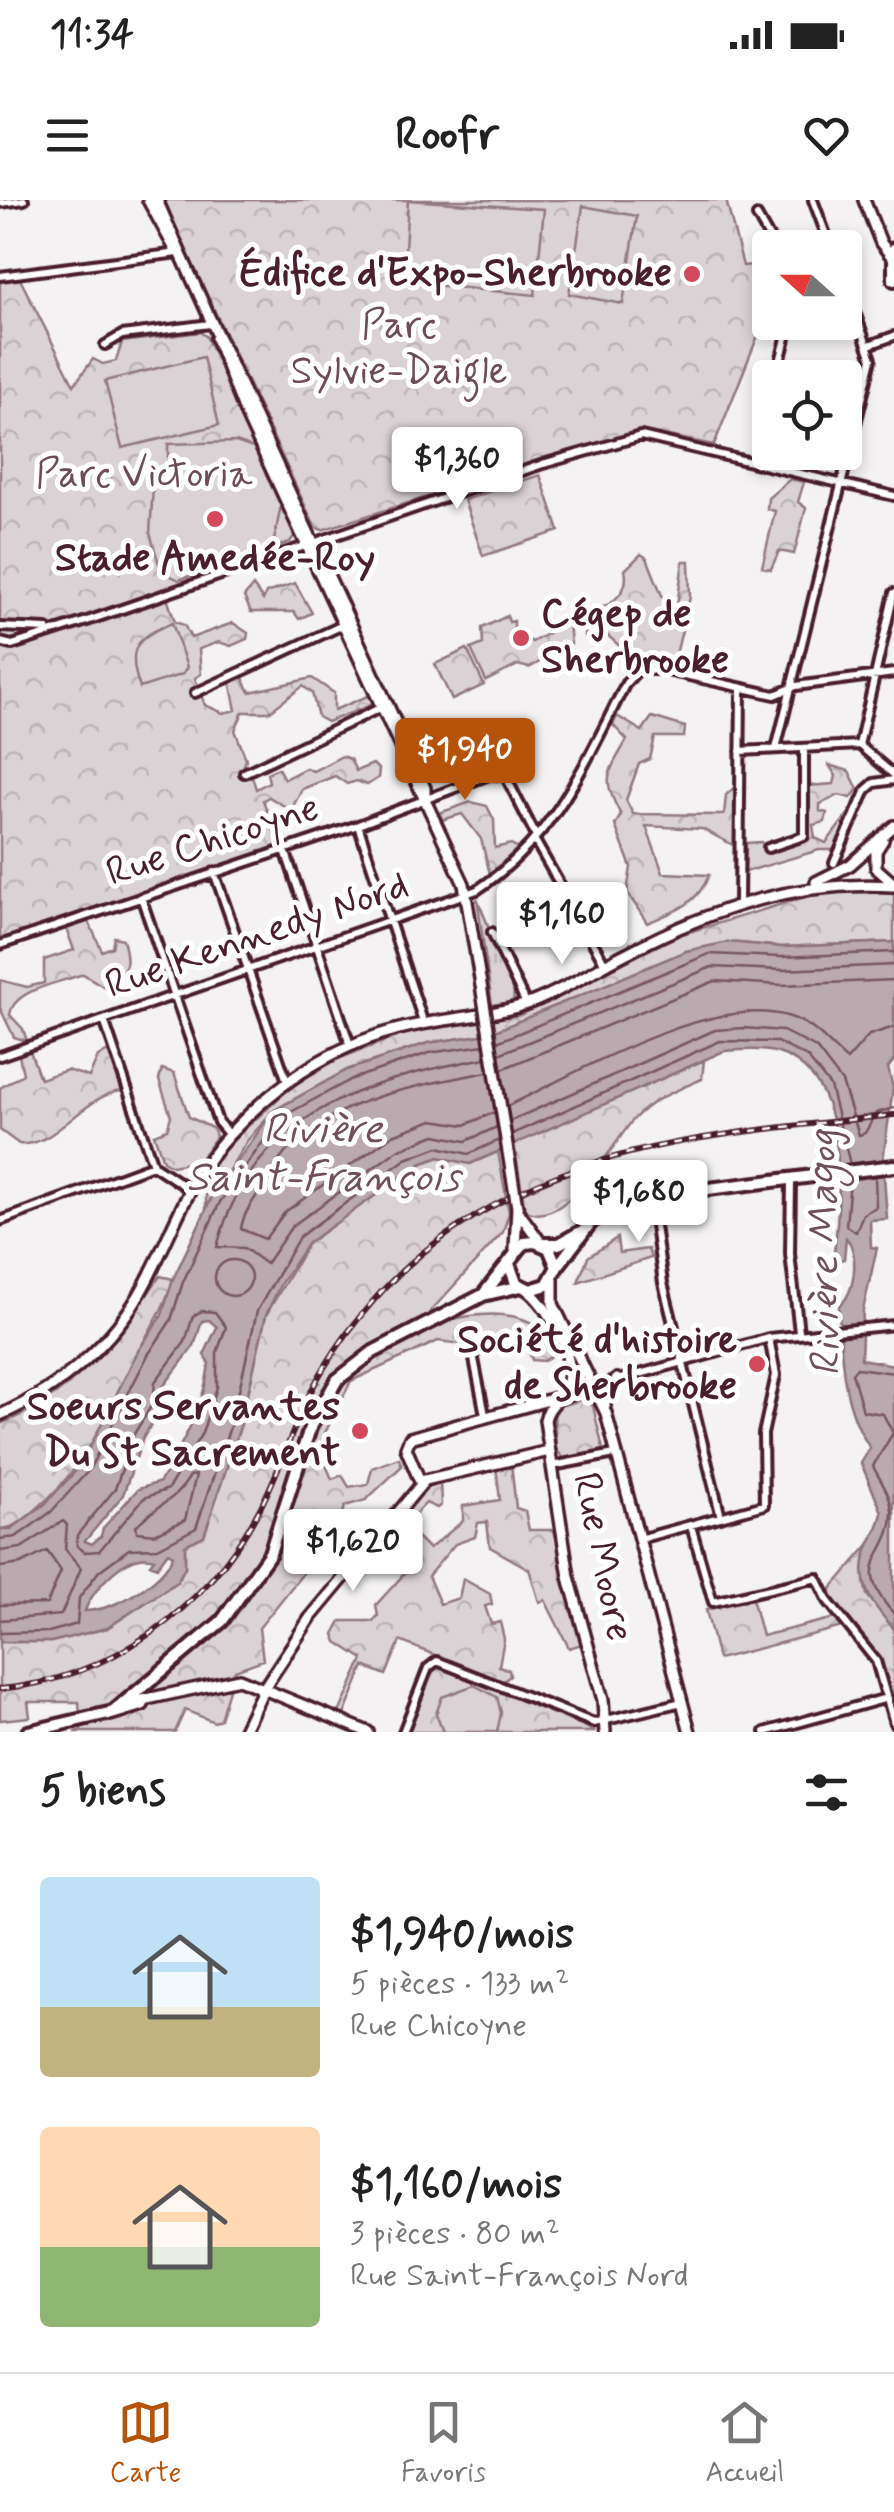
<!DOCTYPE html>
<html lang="fr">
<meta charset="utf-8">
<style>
body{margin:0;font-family:Mynerve,sans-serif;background:#f2f2f2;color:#222;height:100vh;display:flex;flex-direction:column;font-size:38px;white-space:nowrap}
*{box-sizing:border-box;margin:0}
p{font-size:32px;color:#767676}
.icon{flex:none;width:55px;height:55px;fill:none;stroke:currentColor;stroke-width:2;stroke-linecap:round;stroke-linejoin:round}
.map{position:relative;height:1532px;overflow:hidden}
.panel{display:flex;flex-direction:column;background:#fff;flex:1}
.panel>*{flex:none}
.needle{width:65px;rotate:291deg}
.tools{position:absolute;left:752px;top:30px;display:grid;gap:20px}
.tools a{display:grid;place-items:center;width:110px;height:110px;border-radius:10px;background:#fff;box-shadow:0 5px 15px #0003;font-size:50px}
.price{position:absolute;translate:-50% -85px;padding:0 22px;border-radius:10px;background:#fff;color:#222;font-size:32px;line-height:65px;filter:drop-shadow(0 2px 5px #0008)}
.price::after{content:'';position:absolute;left:50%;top:60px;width:30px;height:22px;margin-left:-15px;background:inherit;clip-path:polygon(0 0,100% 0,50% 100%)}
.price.current{background:#b45309;color:#fff}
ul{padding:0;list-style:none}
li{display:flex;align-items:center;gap:30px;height:250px;padding:0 40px}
li span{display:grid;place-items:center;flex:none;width:280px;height:200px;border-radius:10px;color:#555}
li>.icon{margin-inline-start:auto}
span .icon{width:120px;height:120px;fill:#fffc;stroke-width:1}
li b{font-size:42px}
h2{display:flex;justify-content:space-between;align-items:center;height:120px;padding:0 40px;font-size:42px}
.status{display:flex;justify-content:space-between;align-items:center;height:70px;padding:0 50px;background:#fff;direction:ltr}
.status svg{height:28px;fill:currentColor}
header{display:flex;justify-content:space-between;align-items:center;height:130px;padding:0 40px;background:#fff;font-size:45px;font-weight:800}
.dock{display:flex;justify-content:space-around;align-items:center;height:140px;border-top:2px solid #e0e0e0;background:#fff;font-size:28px;color:#767676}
.dock a{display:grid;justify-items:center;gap:5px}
.dock .current{color:#b45309}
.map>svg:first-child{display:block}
</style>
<div class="status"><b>11:34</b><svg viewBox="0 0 49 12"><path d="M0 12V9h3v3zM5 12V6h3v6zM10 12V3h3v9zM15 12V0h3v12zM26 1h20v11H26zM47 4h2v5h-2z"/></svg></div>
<header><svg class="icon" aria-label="menu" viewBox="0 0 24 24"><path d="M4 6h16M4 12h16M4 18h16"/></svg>Roofr<svg class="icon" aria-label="heart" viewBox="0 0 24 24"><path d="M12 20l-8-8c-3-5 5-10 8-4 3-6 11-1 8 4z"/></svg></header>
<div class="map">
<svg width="894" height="1532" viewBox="0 0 894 1532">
<defs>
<pattern id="grass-tufts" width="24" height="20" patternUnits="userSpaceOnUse" patternTransform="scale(2.5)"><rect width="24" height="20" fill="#dbd2d5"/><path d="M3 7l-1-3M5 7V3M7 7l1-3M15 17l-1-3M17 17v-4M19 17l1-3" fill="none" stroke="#bdb4b7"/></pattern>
<pattern id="forest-crowns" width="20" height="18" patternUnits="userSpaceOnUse" patternTransform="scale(2.5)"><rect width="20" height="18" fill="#dbd2d5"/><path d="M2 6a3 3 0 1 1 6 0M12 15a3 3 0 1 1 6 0" fill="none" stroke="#bdb4b7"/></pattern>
</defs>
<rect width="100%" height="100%" fill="#f4f2f2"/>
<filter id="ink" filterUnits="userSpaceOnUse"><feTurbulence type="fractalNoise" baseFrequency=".01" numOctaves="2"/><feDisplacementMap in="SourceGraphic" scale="20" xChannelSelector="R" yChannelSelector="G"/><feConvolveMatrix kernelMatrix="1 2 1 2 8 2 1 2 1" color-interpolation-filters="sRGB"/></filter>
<g filter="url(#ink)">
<!-- grass -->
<path fill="url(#grass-tufts)" stroke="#927880" stroke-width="2.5" d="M477 698 514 790 513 802 492 805Z"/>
<!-- forest -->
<path fill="url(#forest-crowns)" stroke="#927880" stroke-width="2.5" d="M163 0H726L743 66 752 65 757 71 759 133 714 245 639 230 322 330 315 327Z
M20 79 74 185 93 159 103 164 116 161 122 142 200 132 206 136 295 335 290 342 164 389 175 422 184 425 191 438 233 423 248 433 247 439 231 446 219 442 199 449 201 474 195 478 205 505 223 513 236 510 230 481 242 476 250 492 312 478 334 493V510L370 495 374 504 327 522 318 517 312 493 303 486 269 512H243L235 530 246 559 242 572 252 576 256 589 269 582 267 573 278 568 284 579 306 568 313 571 342 556 350 559 356 571 373 564 379 570 378 578 367 585 357 581 347 584 335 576 302 589 291 610 269 597 263 600 279 645 0 742V81Z
M540 275 559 331 483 356 464 300Z
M790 279 804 282 798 302 806 308 794 354 779 351 771 369 762 367 775 311 767 309 768 298Z
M641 354 647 358 671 418 676 414 683 361H689L690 397 674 463 632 457 605 433 585 436V412C605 410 631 395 625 370Z
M295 383 312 413 299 419 294 412H251L244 397 253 386 263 400 266 393Z
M507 416 509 422 514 421V430L532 442 569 422 571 444 529 468 518 465 486 481 471 449 483 444 482 428Z
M467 449 484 485 452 500 435 464Z
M617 516 642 531 652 517 685 527 684 537H655L650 559 639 564 626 600 633 614 724 615 726 595 738 584 735 646 702 629 646 626 663 673 709 675C697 705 676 711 647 723L627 692 631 667 615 625 621 615C601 578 607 575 627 540L613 525Z
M829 565 849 571 858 589 851 598 839 595 820 604V611L827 613 825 622 813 625 815 638 826 643 855 605 835 650H819L745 672 746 643 761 642 767 651 806 639 807 586 834 584 836 576Z
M471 602 487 606 494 620 495 648 511 644 518 648 490 674 481 639 462 614 442 620 439 613Z
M829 690 894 694V742L782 747 728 742 488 834 428 843 347 870 273 911 247 941 206 1007V973L225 947 291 887 338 859 406 833 520 815 679 735Z
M88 720 102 751 112 747 114 737 123 739C132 774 123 765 108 789L83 774C60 783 13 789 10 815L23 829 27 841 14 837 0 808V780L27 787 44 783V760L74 750 66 728Z
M30 851 40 879 67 870 89 877 98 857 108 851 122 891C84 894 56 948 19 944L0 930V888L23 874 19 855Z
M704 860 702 879C678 890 651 899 633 920 614 942 564 1033 525 1010L514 944Z
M162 869 174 873 189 917 214 929 216 937 199 961 172 966 163 961 154 934 167 929 171 916 159 880Z
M498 952 509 1013 503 1032 429 1113 437 1123C474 1113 543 1102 554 1154L544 1161 532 1160 521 1132 492 1142 488 1154 478 1157 471 1145 438 1141 351 1181 318 1247 332 1279 342 1275 349 1287 368 1284 372 1268 399 1258 402 1266 366 1300 345 1306 340 1327 259 1428 263 1460 235 1470 220 1519 214 1522 185 1510 175 1532H75L81 1530 79 1502H28L30 1517 0 1520V1442H51L107 1428 177 1382 185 1367V1345L204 1335 241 1224 266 1115 308 1043 410 968 439 957 470 964Z
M617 1038 619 1053 648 1049 651 1058 578 1082 588 1057Z
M160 1076 173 1079C166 1106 153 1123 141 1147 107 1213 91 1263 33 1312 22 1321 15 1328 0 1329V1224C72 1197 119 1137 160 1076Z
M584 1199 593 1206 603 1249 600 1254 563 1258 556 1249 554 1213 560 1206Z
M511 1263 516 1308 525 1311 529 1330H554L582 1444 569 1448 545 1400 539 1402 529 1369 490 1347 487 1322 478 1323 475 1337 455 1344 428 1376 440 1404 459 1398 463 1379 490 1394 492 1404 485 1406 491 1424 500 1422 504 1439 499 1466 509 1470 510 1476 502 1482 400 1441 386 1475 364 1466 344 1515 339 1513 363 1459 337 1442 334 1434 341 1421H373L378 1416 376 1405 414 1363 415 1350 391 1328 426 1285 440 1280 441 1305 437 1308 426 1303 405 1325 429 1349 463 1321V1306L500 1300 496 1266Z
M868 1346 864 1382 867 1395 894 1429V1502L880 1457 831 1396V1389Z
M752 1398 762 1436 835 1418 842 1427 718 1459 706 1410Z
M438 1467 586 1527 594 1532H407L431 1472Z"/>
<!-- pitch -->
<path fill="#dbd2d5" stroke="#927880" stroke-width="2.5" d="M408 0 544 9 535 95 403 82Z
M583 6 637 16 623 104 569 94Z
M203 157 219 225 122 248 105 181Z
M236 242 256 249 281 305 273 346 179 380 161 371 150 333 153 287H168V244Z
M172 423 187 467 183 474 140 488C126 450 135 437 172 423Z
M474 1485 497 1497 501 1513 497 1532H443L436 1514 442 1497Z"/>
<!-- water -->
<path fill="#baa9ae" stroke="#8d727a" stroke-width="2.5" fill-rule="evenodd" d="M728 742 782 747 894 742V860L888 868 893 888 883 960 887 1019 870 1020 871 1047 877 1048 863 1110 861 1159 894 1165V1429C873 1406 855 1383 867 1350 872 1336 880 1327 882 1312L861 1263 870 1248C841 1204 841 1156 839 1105 855 1097 860 1051 846 1038L844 1059 833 1061C841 1001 852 876 778 853 762 848 740 850 724 851L470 964 439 957 420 964 308 1043 281 1083 266 1115 241 1224 204 1336 185 1345V1367L177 1382 107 1428 51 1442H0V1329H11L45 1304 81 1265 138 1151 162 1115 173 1079 212 997 273 911 347 870 428 843 488 834 686 751ZM209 1120 217 1127 204 1155 209 1163C204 1210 182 1242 160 1282L138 1289 103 1328 101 1336 92 1344 85 1341 123 1295 143 1238 163 1205V1187L194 1146 202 1121ZM168 1352 173 1355C163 1383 114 1410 85 1411 93 1387 129 1350 154 1359L150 1364 157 1367Z"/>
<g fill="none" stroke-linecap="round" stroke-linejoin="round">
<!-- shore -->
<path stroke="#77565f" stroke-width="2.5" d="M497 842 709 754 782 757 894 752
M499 854 712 767 782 770 894 765
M486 858C365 880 252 913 217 1047L244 1048 266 1064 292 1026 398 950 435 935 466 941 497 927
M502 869 715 781 782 785 894 780
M488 872C426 884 349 895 299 939 283 952 272 971 262 988 253 1001 243 1014 241 1029L265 1039 285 1012 393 935 433 920 465 925 495 912
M508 906C578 872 710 794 787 816 815 824 827 843 847 860L869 835 894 827
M510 921 715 830 744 828 783 831 816 848 842 882 859 935 865 933 876 913 894 908
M512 934 720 841 777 842 807 857 830 886 850 964
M850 979 846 1026 856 1032 863 1014 876 1007 875 976
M215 1078a18 18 0 1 1 36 0a18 18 0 1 1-36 0Z
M202 1111 215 1112 226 1127 217 1153V1187L202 1233 168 1289 144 1298 99 1351 85 1352 77 1346V1335L115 1289 134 1234 153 1203 155 1182 185 1142 193 1116Z
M894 1173 857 1168 852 1173 863 1211 883 1214 893 1233 873 1266C880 1281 891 1294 892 1311 893 1357 847 1361 894 1414
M196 1275 185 1320 155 1334 137 1332 136 1326C157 1304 174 1303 190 1276Z
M0 1339 16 1337 51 1312 89 1270 148 1155 171 1120 183 1082 220 1002 280 918 352 879 429 853 484 845
M0 1351 21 1348 63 1321 67 1325 65 1349 81 1368 61 1415 0 1420
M0 1367 21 1364 47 1351 61 1371 47 1404 0 1405
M0 1433 49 1432 77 1424 79 1398 99 1371 129 1349 158 1348 196 1328 232 1221 257 1111 299 1037 406 959 438 947 469 954 499 940"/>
<defs>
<path id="street" d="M813 0 831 48
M0 3 24 0
M757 16 775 48
M0 76 178 53
M105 145 122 135 210 124
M869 145 894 136
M776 178 790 122
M755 263 770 202
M0 427 47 429
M0 442 12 445 87 421 543 264 641 236 894 296
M195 493 345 424
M859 545 894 393
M776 549 872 159 845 84
M740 551 859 545 894 575
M244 573 382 507
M358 625 424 824
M534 639 605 764
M768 648 804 636V548
M285 650 350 845
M834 663 866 590 874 583 894 580
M214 672 287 881
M141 697 218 922 229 935
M739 705 741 488
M492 732 526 804
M0 745 358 625 492 574 506 577 536 636
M104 820 153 965 189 989
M0 856 477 690C556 637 585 563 626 483L638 470H662L775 495 796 486 894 473
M791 982 790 1054 799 1132
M651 997 663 1083 721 1317
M0 1021 153 965
M474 1159 485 1215
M593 1187 769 1138 894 1125
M552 1266 615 1254
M691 1326 713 1402 817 1378 828 1401 876 1461 894 1523
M639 1339 764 1305 763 1234 776 1175 769 1138
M403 1532 428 1468 437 1461 594 1523 682 1502
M765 1532 887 1498"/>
<path id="secondary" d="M148 0 176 51
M157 0C243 197 338 391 425 588V600
M864 0 881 43 892 57
M216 138 247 217 464 684 481 785
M883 640 876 651V668L894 684
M816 682 850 665 894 626
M520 1014 541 1043
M515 1050 517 1007
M553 1079V1104L606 1213 690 1532
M525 1088C548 1104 579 1159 566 1187 560 1200 548 1205 545 1220L569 1377 603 1500 605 1532
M605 1206 606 1193 617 1179
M0 1215C59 1189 113 1144 144 1086 172 1034 188 979 229 935 281 878 345 838 422 824 459 817 497 815 533 802 566 789 595 769 627 753 713 708 796 680 894 686
M421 1284 406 1248 410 1238 592 1188
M124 1504 239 1479 368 1532
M110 1515 143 1505
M243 1532 264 1488 310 1418 425 1280 549 1251"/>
<path id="primary" d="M894 49V80
M543 1044H559L582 1031
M557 1067 592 1021 635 998 894 966
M483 1095 524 1043 535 1042 549 1048 557 1067 547 1085 530 1090 516 1083 509 1064
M28 1532 113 1512 222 1421 270 1353 311 1225 337 1180 373 1152 483 1095 521 1086"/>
</defs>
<!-- street casing -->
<use href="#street" stroke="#4a1f2b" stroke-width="14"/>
<!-- secondary casing -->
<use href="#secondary" stroke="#4a1f2b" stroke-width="16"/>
<!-- primary casing -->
<use href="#primary" stroke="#4a1f2b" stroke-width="18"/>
<!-- street -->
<use href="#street" stroke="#fff" stroke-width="6"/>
<!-- secondary -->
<use href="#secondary" stroke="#fff" stroke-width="9"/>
<!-- primary -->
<use href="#primary" stroke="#fff" stroke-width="10"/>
<defs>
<path id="rail" d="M0 1489C110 1479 206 1409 258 1312 283 1266 296 1213 324 1168 352 1122 391 1076 434 1044 573 939 728 934 894 915"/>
</defs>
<!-- rail casing -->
<use href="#rail" stroke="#4a1f2b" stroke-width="6"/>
<!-- rail -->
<use href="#rail" stroke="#fff" stroke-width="2.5" stroke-dasharray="8" stroke-linecap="butt"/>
<defs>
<path id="secondary-bridge" d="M481 785 517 1007"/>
</defs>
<!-- secondary-bridge casing -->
<use href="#secondary-bridge" stroke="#4a1f2b" stroke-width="16" stroke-linecap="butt"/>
<!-- secondary-bridge -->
<use href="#secondary-bridge" stroke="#fff" stroke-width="9"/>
</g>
</g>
<!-- markers -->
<g fill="#d1495b" stroke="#fff" stroke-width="4">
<circle cx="692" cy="74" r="10"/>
<circle cx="215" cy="319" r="10"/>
<circle cx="521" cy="438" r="10"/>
<circle cx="757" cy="1164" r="10"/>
<circle cx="360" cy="1231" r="10"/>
</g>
<g text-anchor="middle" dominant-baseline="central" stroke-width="10" stroke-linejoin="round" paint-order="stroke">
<!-- poi labels -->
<g font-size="40" font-weight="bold" fill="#4a1f2b" stroke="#fff" text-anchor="end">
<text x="672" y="74">Édifice d'Expo-Sherbrooke</text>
<text x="215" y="359" text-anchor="middle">Stade Amedée-Roy</text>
<text x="541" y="415" text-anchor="start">Cégep de<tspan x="541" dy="46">Sherbrooke</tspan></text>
<text x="737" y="1141">Société d'histoire<tspan x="737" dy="46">de Sherbrooke</tspan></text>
<text x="340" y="1208">Soeurs Servantes<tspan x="340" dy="46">Du St Sacrement</tspan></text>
</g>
<!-- park labels -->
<g font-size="40" fill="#6e4c56" stroke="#fff">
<text x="399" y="126">Parc<tspan x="399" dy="46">Sylvie-Daigle</tspan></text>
<text x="144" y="275">Parc Victoria</text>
</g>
<!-- street labels -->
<g font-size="40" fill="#4a1f2b" stroke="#fff">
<text transform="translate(213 641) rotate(-18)">Rue Chicoyne</text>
<text transform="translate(257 736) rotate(-19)">Rue Kennedy Nord</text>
<text transform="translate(602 1357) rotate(78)">Rue Moore</text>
</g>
<!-- water labels -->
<g font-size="42" font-style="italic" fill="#714f59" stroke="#fff">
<text x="323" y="930">Rivière<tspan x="323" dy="48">Saint-François</tspan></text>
<text transform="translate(825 1053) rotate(-91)">Rivière Magog</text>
</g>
</g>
</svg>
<div class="tools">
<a><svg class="needle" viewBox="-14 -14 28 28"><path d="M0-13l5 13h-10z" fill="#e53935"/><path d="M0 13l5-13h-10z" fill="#767676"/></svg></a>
<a><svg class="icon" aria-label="locate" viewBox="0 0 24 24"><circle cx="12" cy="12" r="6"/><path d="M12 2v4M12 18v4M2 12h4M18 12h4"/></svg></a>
</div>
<b class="price" style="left:457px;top:312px">$1,360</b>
<b class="price current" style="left:465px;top:603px">$1,940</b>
<b class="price" style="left:562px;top:767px">$1,160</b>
<b class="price" style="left:639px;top:1045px">$1,680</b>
<b class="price" style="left:353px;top:1394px">$1,620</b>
</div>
<section class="panel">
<h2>5 biens<svg class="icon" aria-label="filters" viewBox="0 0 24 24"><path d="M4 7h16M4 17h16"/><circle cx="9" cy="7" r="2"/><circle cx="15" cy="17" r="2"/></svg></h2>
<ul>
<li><span style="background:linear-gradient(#bfe0f5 65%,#c2b280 0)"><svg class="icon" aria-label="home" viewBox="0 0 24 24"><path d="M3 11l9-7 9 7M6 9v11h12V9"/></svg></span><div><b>$1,940/mois</b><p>5 pièces · 133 m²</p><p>Rue Chicoyne</p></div></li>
<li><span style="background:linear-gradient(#ffd9b3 60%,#8fb573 0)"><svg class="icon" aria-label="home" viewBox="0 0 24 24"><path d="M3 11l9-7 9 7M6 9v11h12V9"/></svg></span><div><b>$1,160/mois</b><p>3 pièces · 80 m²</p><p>Rue Saint-François Nord</p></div></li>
</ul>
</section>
<nav class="dock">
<a class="current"><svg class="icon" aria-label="map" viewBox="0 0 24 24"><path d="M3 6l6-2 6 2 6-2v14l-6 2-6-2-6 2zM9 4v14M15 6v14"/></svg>Carte</a>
<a><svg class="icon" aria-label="saved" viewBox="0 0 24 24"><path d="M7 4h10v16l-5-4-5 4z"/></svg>Favoris</a>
<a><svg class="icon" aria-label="home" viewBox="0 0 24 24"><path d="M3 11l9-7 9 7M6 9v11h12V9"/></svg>Accueil</a>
</nav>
